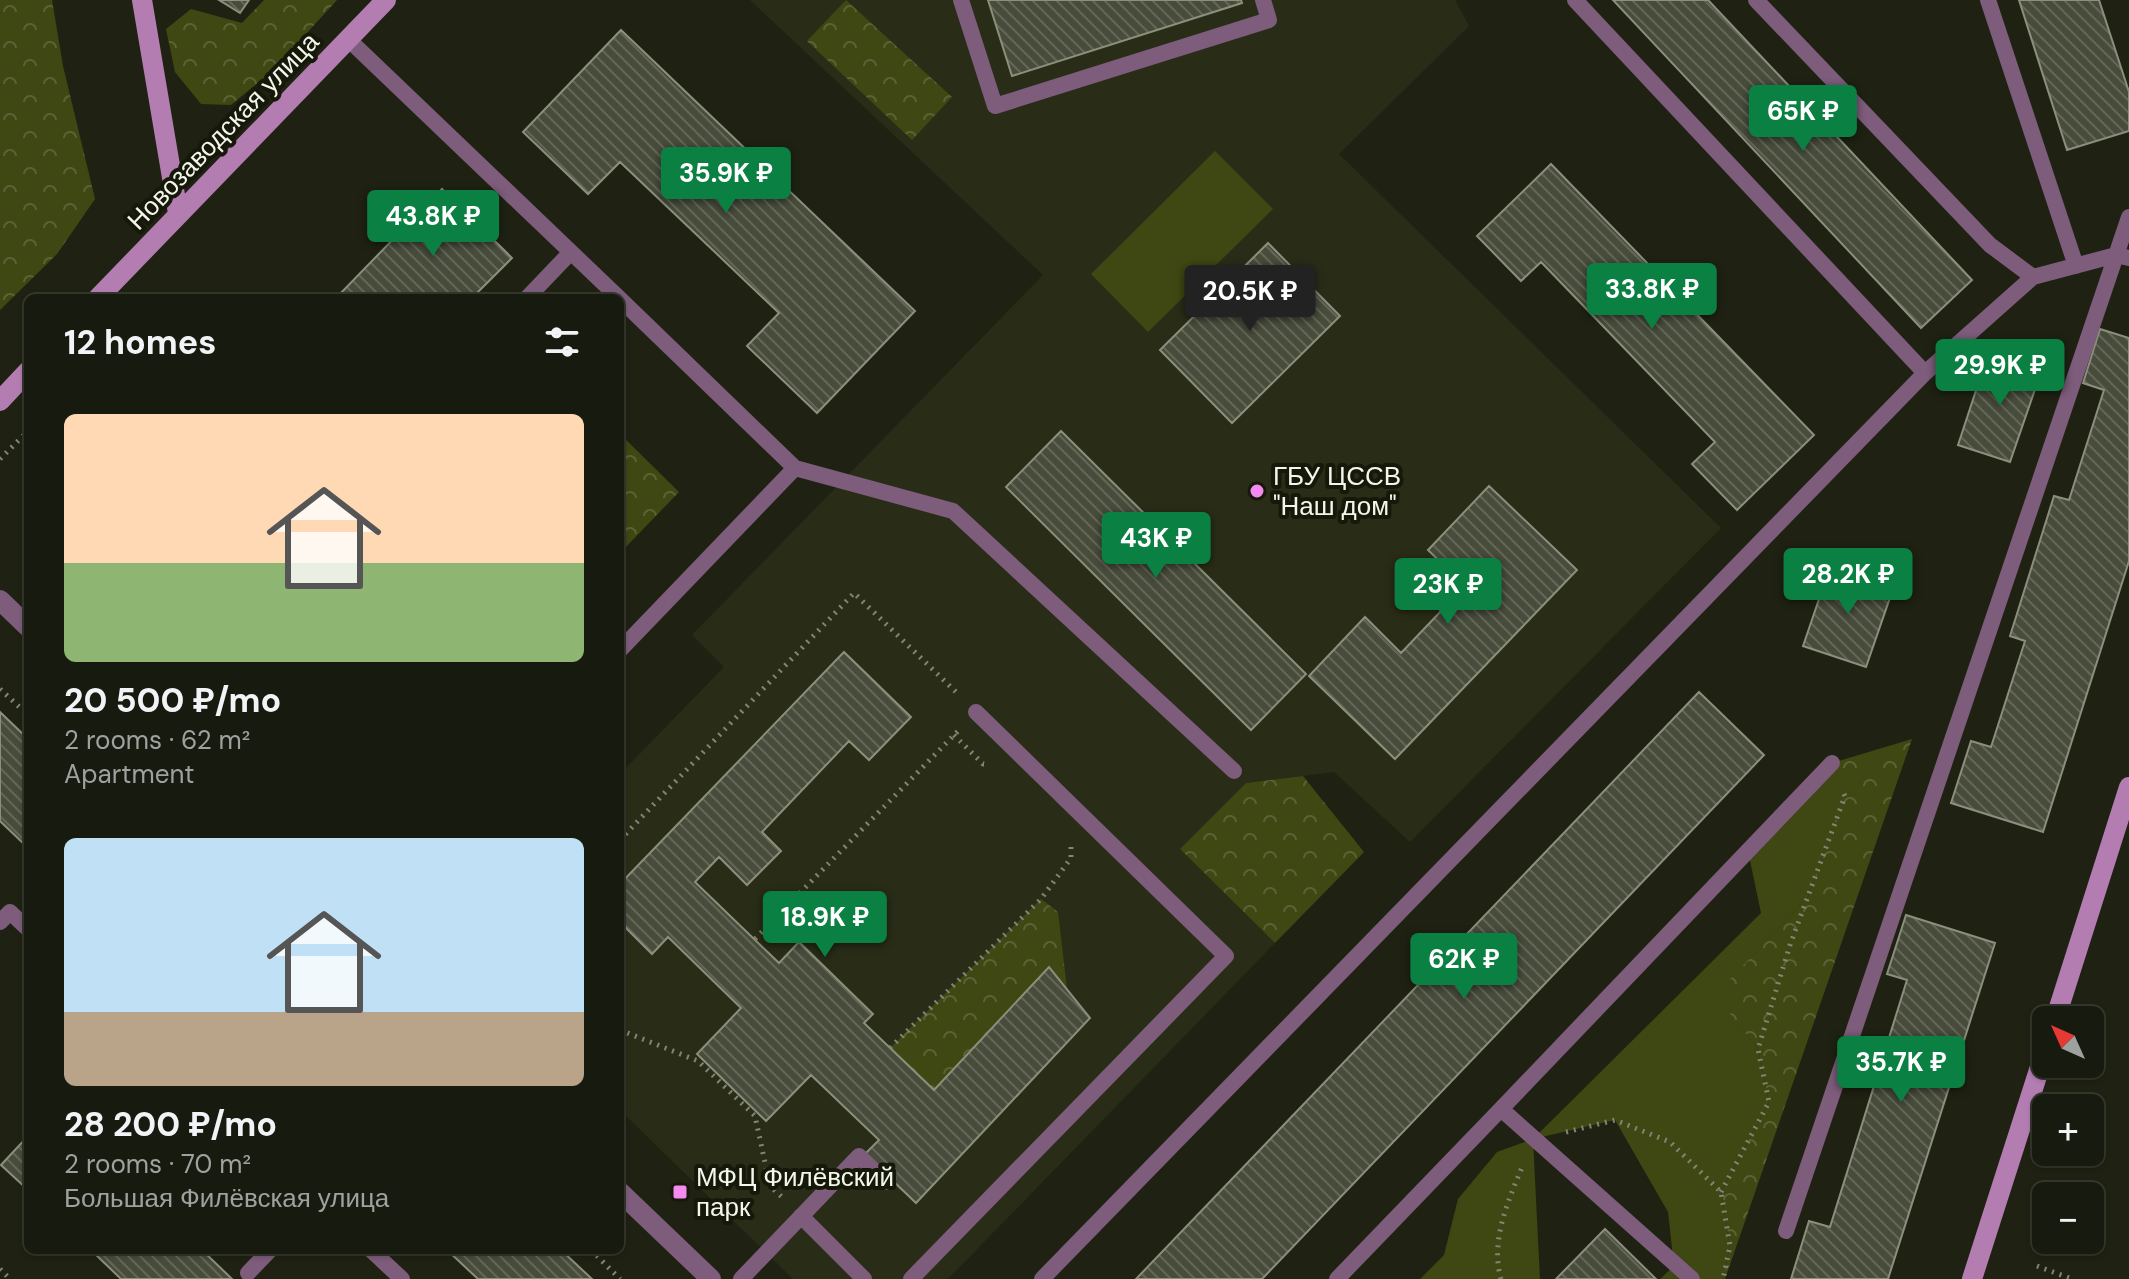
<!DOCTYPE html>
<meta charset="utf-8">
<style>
body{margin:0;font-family:"DM Sans",sans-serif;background:#24271c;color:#f1f3f6;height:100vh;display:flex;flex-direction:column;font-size:30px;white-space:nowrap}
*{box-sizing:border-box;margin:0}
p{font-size:26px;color:#9ea19e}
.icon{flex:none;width:44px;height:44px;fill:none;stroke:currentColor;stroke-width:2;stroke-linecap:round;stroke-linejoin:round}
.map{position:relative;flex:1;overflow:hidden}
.panel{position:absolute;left:24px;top:294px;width:600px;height:960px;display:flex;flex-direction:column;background:#171a0e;border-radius:12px;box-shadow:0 2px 6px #0004,0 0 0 2px #36382e}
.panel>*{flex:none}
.needle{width:52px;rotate:315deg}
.controls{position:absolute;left:2032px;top:1006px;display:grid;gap:16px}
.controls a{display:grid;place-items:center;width:72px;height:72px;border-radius:12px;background:#171a0e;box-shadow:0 2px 6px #0004,0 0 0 2px #36382e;font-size:40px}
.price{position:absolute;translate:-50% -68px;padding:0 18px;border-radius:8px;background:#0b8043;color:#fff;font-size:26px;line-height:52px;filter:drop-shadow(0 2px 4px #0008)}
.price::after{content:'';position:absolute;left:50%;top:48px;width:24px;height:18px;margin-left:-12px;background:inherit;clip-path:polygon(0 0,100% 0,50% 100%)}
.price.current{background:#222;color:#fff}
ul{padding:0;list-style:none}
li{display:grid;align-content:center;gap:16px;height:424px;padding:0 40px}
li span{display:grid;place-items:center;height:248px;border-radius:12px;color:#555}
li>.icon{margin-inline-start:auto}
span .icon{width:144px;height:144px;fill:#fffc;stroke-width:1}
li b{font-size:34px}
h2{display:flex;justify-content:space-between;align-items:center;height:96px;padding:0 40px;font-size:34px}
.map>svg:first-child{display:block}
</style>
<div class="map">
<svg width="2129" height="1279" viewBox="0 0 2129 1279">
<defs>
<pattern id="forest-crowns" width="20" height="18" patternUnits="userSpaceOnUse" patternTransform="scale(2)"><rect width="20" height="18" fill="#3f4712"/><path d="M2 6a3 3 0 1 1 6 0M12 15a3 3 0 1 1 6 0" fill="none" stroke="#5b6235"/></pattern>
<pattern id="building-back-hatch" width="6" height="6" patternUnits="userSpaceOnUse" patternTransform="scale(2)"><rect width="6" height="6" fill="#484c3b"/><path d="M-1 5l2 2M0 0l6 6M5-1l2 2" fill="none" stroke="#636658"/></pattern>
</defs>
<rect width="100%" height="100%" fill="#1f2212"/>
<!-- built -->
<path fill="#292d17" d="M750 0H1455L1469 26 1339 154 1721 528 1410 842 1334 772 1246 783 1180 849 1275 943 948 1279H793L620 1110V774L724 667 692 635 1043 275Z"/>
<!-- grass -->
<path fill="#3f4712" d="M1215 151 1273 209 1148 332 1091 274Z
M1832 763 1845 796 1808 897 1716 995 1758 1049 1769 1102 1721 1192 1730 1246 1723 1279H1660L1674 1266 1668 1212 1615 1120 1533 1139 1540 1279H1420L1444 1255 1458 1199 1497 1152 1533 1139 1761 913 1748 851Z"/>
<!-- forest -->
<path fill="url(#forest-crowns)" d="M0 0H52L63 66 95 199 57 254 0 310Z
M264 0H337L272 71 231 105 201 104 175 72 166 29 191 9 242 23Z
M846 0 952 97 912 140 807 41Z
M620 434 679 492 620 553Z
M1912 739 1725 1279H1723L1730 1246 1721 1192 1769 1102 1758 1049 1715 995 1808 897 1844 796 1832 763Z
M1303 776 1364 852 1275 943 1180 849 1246 783Z
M1041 899 1058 912 1067 989 1048 968 934 1090 890 1048Z"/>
<!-- building -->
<path fill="url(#building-back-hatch)" stroke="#8b8f7c" stroke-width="2" d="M219 0H249L240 13Z
M988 0H1241L1242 3 1012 76Z
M1613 0H1708L1972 280 1921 328Z
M2019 0H2099L2129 92V131L2067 150Z
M621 30 915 311 817 413 747 346 779 313 620 162 588 194 523 132Z
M1551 164 1814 435 1737 510 1692 464 1715 442 1541 262 1521 281 1477 236Z
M442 189 512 258 472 298H336Z
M1268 243 1340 316 1232 423 1160 350Z
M2100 329 2129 338V561L2043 832 1951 803 1971 741 1991 747 2025 641 2010 636 2054 496 2069 500 2104 390 2083 383Z
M1989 351 2042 369 2010 462 1958 445Z
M1061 431 1306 674 1251 730 1006 487Z
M1489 486 1577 570 1395 759 1309 676 1365 617 1401 653 1465 586 1428 550Z
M1831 564 1894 586 1866 667 1803 646Z
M844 652 911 717 869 760 849 741 762 832 781 851 747 885 719 857 695 882 779 963 799 942 873 1014 864 1023 934 1090 1049 967 1090 1018 916 1203 865 1154 879 1140 811 1075 766 1121 697 1054 741 1008 668 937 652 954 620 922V884Z
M1699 692 1764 755 1262 1279H1136Z
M0 712 28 739V848L0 821Z
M1906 915 1995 943 1888 1279H1791L1809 1221 1830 1227 1907 980 1887 974Z
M28 1136V1190L1 1165Z
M1605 1229 1656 1279H1556Z
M91 1250H202L232 1279H121Z
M447 1250H561L592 1279H478Z"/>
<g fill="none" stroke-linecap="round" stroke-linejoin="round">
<!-- path -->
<path stroke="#818476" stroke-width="5" stroke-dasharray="2 6" stroke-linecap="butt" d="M0 459 28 431
M0 689 28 715
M954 735 983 764H990
M620 840 854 593 957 693
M755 939 958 731
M620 998 623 1001 622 1030
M620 1030 698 1061 755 1116 770 1186 783 1198
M890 1048 1041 899 1071 858V842
M1566 1132 1615 1120 1670 1142 1721 1192 1730 1246 1723 1279
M1721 1192 1769 1102 1758 1049 1790 945 1845 796 1842 790
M591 1250 620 1279
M2037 1266 2072 1279
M0 1269 10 1279
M1501 1279C1490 1241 1508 1201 1523 1165"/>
<!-- lane -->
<path stroke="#7e5c7c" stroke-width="16" d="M961 0 995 106 1269 20 1263 0
M1575 0 1925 373
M1756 0 1990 245 2033 277
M1988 0 2076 266
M348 39 619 298
M527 298 571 252
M620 299 795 468 953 511 1234 771
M620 650 795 468
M0 922 10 912 28 929
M1501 1109 1832 763
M801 1216 864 1279
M1786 1231 2129 217
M371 1250 402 1279
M248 1273 270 1250
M741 1279 859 1156 886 1182 889 1178
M911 1279 1226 956 976 712
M1042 1279 1925 373 2033 277 2116 255 2129 258
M1337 1279 1501 1109 1692 1279"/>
<!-- street -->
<path stroke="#7e5c7c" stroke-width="20" d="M0 600 28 627
M620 1192 711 1279"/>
<!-- secondary -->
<path stroke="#b47db2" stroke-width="20" d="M142 0 178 213
M98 298 386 0
M0 401 28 371
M2055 1020 2129 787
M1972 1279 2046 1048"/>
</g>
<!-- markers -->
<g fill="#f489f0" stroke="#161909" stroke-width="3">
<circle cx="1257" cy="491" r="8"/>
<rect x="672" y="1184" width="16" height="16" rx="4"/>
</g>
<g text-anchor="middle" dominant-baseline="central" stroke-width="8" stroke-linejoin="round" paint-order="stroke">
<!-- street labels -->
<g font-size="26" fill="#f3f6eb" stroke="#161909">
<text transform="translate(223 131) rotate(-46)">Новозаводская улица</text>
</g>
<!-- poi labels -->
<g font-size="26" fill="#f3f6eb" stroke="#161909" text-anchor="start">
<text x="1273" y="476">ГБУ ЦССВ<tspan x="1273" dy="30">"Наш дом"</tspan></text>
<text x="696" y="1177">МФЦ Филёвский<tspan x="696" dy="30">парк</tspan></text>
</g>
</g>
</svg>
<div class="controls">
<a><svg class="needle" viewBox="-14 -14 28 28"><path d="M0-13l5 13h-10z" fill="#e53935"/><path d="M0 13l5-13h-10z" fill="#9ea19e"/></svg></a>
<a>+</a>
<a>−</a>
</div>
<b class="price" style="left:1803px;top:153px">65K ₽</b>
<b class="price" style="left:726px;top:215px">35.9K ₽</b>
<b class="price" style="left:433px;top:258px">43.8K ₽</b>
<b class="price" style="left:1652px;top:331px">33.8K ₽</b>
<b class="price current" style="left:1250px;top:333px">20.5K ₽</b>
<b class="price" style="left:2000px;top:407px">29.9K ₽</b>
<b class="price" style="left:1156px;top:580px">43K ₽</b>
<b class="price" style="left:1848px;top:616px">28.2K ₽</b>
<b class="price" style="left:1448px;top:626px">23K ₽</b>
<b class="price" style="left:825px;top:959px">18.9K ₽</b>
<b class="price" style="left:1464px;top:1001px">62K ₽</b>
<b class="price" style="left:1901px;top:1104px">35.7K ₽</b>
<section class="panel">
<h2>12 homes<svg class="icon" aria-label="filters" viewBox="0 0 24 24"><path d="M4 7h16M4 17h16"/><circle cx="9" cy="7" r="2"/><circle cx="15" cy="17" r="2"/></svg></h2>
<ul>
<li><span style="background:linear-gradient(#ffd9b3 60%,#8fb573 0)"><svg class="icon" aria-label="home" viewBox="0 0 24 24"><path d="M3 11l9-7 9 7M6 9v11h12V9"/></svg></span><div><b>20 500 ₽/mo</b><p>2 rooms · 62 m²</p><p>Apartment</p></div></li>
<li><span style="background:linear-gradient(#bfe0f5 70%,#b9a48a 0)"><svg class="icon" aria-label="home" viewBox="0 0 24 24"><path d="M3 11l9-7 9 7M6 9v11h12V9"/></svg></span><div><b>28 200 ₽/mo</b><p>2 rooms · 70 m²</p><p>Большая Филёвская улица</p></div></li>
</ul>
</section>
</div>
